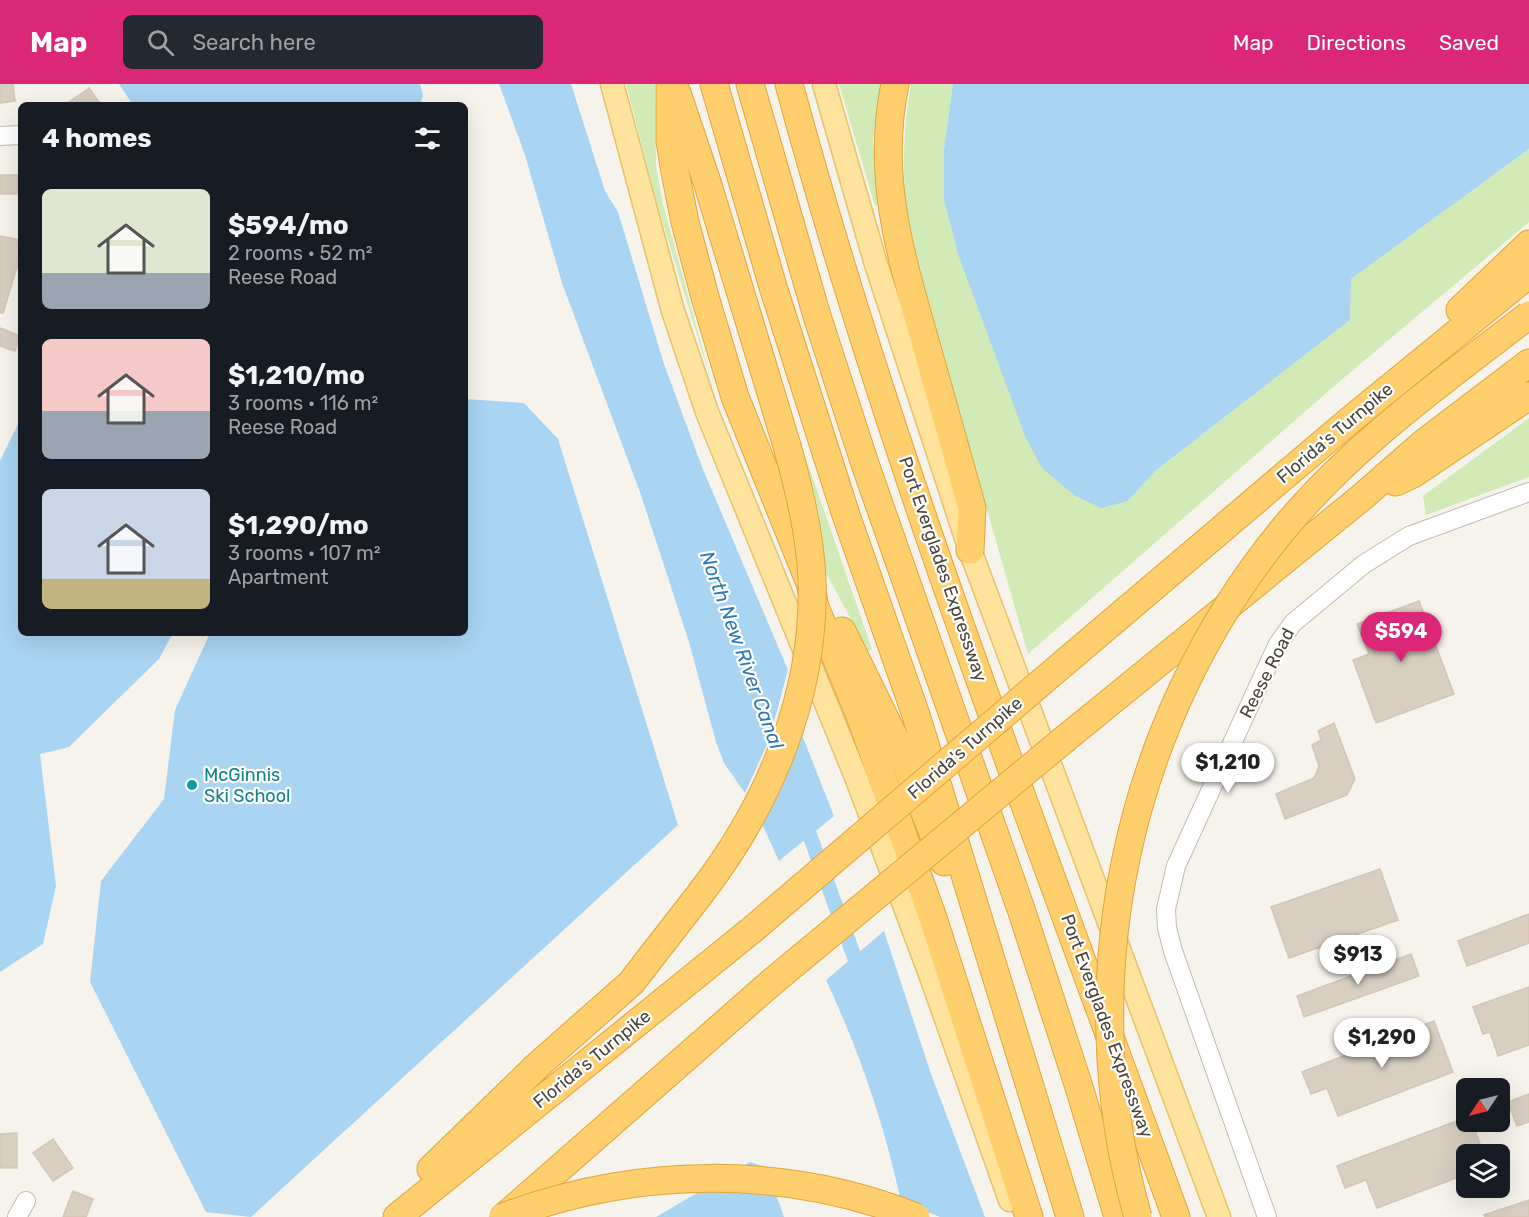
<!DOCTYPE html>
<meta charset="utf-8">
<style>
body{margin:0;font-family:Rubik,sans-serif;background:#242831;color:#f1f3f6;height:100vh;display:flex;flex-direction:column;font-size:22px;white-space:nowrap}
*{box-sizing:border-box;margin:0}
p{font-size:20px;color:#9ea1a6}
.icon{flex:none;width:33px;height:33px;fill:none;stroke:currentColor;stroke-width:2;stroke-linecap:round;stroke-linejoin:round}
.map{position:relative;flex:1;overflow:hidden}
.panel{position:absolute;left:18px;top:18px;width:450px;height:534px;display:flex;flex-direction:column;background:#171b24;border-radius:9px;box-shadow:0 6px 24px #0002}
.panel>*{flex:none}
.needle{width:39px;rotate:235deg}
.buttons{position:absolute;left:1456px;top:994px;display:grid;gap:12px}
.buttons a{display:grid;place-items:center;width:54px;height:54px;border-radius:9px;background:#171b24;box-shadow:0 6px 24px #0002;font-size:30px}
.price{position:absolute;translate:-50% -51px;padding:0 14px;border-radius:21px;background:#fff;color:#222;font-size:20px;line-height:39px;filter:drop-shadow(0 2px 3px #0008)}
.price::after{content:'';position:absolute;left:50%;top:36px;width:18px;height:14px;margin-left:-9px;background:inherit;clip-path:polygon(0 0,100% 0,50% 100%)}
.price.active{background:#db2777;color:#fff}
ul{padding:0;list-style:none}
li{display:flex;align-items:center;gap:18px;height:150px;padding:0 24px}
li span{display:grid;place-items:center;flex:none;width:168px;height:120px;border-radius:9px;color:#555}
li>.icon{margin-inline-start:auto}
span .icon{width:72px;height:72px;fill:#fffc;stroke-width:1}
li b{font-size:26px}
h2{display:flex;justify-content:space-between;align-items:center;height:72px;padding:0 24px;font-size:26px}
header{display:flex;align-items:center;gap:36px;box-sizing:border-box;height:84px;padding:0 30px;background:#db2777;color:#fff}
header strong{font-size:28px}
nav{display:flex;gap:33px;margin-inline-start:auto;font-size:21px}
.search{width:420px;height:54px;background:#242831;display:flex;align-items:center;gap:15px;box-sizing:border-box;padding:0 21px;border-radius:9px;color:#9ea1a6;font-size:22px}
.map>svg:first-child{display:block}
</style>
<header>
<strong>Map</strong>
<div class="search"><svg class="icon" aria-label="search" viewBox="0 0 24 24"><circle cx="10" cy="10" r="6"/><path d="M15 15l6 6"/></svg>Search here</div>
<nav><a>Map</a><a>Directions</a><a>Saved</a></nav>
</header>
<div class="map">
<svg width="1529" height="1133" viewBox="0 0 1529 1133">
<rect width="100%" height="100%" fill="#f6f3ec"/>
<!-- green -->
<path fill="#d2eab5" d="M626 0H655L656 82 663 120 714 307 655 113Z
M839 0H881L873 55 878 121 875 122Z
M911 0H953L944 65V116L958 170 1128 417 1155 387 1350 236 1351 195 1529 65V138L1340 297 1028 570 912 161C902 107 901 55 911 0Z
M1529 334V393L1426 431 1423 412Z
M801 360 872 565 868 567 825 487 818 425Z"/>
<!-- water -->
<path fill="#a9d4f2" d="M119 0H420L423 11 420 21H133Z
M499 0H571L605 107 618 128 664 280 702 383 788 586 769 656 745 709 724 679 716 658 689 558 641 411 562 199 525 71Z
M953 0H1529V65L1351 195 1350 236 1155 387 1128 417 1101 424 1074 411 1042 384 1025 352 958 170 944 116V65Z
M465 315 524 319 558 355 678 741 251 1133 206 1128 90 898 101 797 164 715 175 626 210 549H465Z
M21 334V549H173L159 575 69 663 40 670 56 802 43 860 0 888V377Z
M802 651 834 732 779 777 762 740 786 692Z
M884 847 931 990 985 1133H940L901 1118C884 1039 860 969 826 896Z
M750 1078 766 1083 784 1133H656Z"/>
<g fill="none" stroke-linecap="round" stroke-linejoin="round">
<!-- canal -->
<path stroke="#a9d4f2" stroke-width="15" d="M803 733 861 891"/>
</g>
<!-- building -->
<path fill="#d8cfc1" stroke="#d3c7b4" stroke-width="1.5" d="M0 0H13L15 17 0 19Z
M89 4 101 21H65Z
M0 91H18L17 110H0Z
M0 152 21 156 20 173 3 229H0Z
M0 244 20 252 15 267 0 262Z
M1419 517 1454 610 1376 639 1353 576 1369 570 1357 540Z
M1334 639 1355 695 1347 711 1285 735 1276 710 1314 694 1319 682 1312 661 1321 656 1318 647Z
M1380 785 1398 836 1289 874 1271 823Z
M1529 830V859L1467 882 1458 857Z
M1411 870 1419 892 1304 933 1297 912Z
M1529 903V961L1498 972 1490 948 1483 950 1473 923Z
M1434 937 1453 988 1338 1032 1327 1004 1311 1010 1302 988Z
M1529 1010V1038L1517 1042 1508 1018Z
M1467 1033V1038H1472L1484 1071H1467V1090L1377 1124 1366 1096 1345 1104 1337 1082Z
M17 1049V1084H0V1050Z
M53 1055 73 1084 53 1097 33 1069Z
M73 1107 93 1115 86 1133H63Z
M1529 1116V1133H1485L1484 1131Z"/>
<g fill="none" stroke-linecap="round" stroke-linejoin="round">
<defs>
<path id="minor" d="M0 52 21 51
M17 1133 26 1117
M1267 1133 1173 867 1167 844 1166 825 1176 782 1263 592 1278 560 1293 539 1364 480 1409 452 1529 408"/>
<path id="major" d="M612 0 673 227 707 328 856 693 930 890 1010 1116
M824 0 875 177 970 466 1219 1133"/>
<path id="highway" d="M670 0V57L675 88 685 138 705 213 735 313 810 499 815 523 859 629 932 831 1029 1133
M714 0 774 206 846 431 916 631 1070 1133
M750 0 817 232 865 380 1022 828 1079 1003 1118 1133
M789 0C893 385 1040 758 1176 1133
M895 0C876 92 900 169 925 257 941 313 956 369 972 424L970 466
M677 9 708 101 787 362
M1460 226 1529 160
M1396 398 1413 390 1529 312
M842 547 902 669 944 778
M1044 596 1349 337 1529 190
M1066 654 1362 413 1425 358 1529 279
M431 1085 537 982 631 899 700 810
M397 1133 753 845
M504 1133 772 898"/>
</defs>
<!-- minor casing -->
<use href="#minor" stroke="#c2bbae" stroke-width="20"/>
<!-- major casing -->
<use href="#major" stroke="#e6c16a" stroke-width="25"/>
<!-- highway casing -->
<use href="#highway" stroke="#e0a43c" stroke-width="29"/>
<!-- minor -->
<use href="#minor" stroke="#fff" stroke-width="18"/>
<!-- major -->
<use href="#major" stroke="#ffe39c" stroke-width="22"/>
<!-- highway -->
<use href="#highway" stroke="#ffcf6e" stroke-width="27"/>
<defs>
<path id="highway-bridge" d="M700 810C769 721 816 610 812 495 810 450 799 405 787 362
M753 845 1044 596
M772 898 1066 654
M503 1133C635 1083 784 1080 916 1133
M1138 1133C1070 898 1127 637 1281 448 1351 362 1442 298 1529 231"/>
</defs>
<!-- highway-bridge casing -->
<use href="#highway-bridge" stroke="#e0a43c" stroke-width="29" stroke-linecap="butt"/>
<!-- highway-bridge -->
<use href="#highway-bridge" stroke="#ffcf6e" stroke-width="27"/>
</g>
<!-- markers -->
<circle fill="#0f9aa8" stroke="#fff" stroke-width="2" cx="192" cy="701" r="6"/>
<g text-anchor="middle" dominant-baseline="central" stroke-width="4.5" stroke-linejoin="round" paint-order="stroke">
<!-- street labels -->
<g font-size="18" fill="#4b4439" stroke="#fff">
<text transform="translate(1335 349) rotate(-40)">Florida's Turnpike</text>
<text transform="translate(943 485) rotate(71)">Port Everglades Expressway</text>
<text transform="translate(1267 589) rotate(-63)">Reese Road</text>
<text transform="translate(965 664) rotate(-41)">Florida's Turnpike</text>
<text transform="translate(1107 942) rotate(70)">Port Everglades Expressway</text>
<text transform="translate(592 975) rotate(-39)">Florida's Turnpike</text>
</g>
<!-- culture labels -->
<g font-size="18" fill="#0d838f" stroke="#fff" text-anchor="start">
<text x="204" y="691">McGinnis<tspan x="204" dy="21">Ski School</tspan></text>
</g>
<!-- water labels -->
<g font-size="20" font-style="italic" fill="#2e7ab2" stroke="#fff">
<text transform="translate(742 566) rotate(70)">North New River Canal</text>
</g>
</g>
</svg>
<div class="buttons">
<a><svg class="needle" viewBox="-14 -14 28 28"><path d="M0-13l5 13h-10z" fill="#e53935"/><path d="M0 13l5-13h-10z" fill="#9ea1a6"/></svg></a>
<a><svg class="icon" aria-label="layers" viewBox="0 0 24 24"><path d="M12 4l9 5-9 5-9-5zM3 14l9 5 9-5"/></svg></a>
</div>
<b class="price active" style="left:1401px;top:579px">$594</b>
<b class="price" style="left:1228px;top:710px">$1,210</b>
<b class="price" style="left:1358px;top:902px">$913</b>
<b class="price" style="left:1382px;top:985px">$1,290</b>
<section class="panel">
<h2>4 homes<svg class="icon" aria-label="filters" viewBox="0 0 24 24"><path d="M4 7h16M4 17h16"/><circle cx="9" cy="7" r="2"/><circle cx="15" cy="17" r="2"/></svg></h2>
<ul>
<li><span style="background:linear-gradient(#dfe7d0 70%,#9aa5b1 0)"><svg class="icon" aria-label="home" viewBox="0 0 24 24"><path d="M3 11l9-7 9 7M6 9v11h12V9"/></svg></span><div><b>$594/mo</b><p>2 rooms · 52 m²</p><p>Reese Road</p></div></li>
<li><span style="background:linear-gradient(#f6c9c9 60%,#9aa5b1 0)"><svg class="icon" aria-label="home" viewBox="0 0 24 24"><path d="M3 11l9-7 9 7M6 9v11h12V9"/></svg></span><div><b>$1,210/mo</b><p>3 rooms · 116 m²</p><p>Reese Road</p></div></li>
<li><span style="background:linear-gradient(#c9d6e8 75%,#c2b280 0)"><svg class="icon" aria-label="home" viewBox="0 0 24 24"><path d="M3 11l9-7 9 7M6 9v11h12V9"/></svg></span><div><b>$1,290/mo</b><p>3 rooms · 107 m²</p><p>Apartment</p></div></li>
</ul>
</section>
</div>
